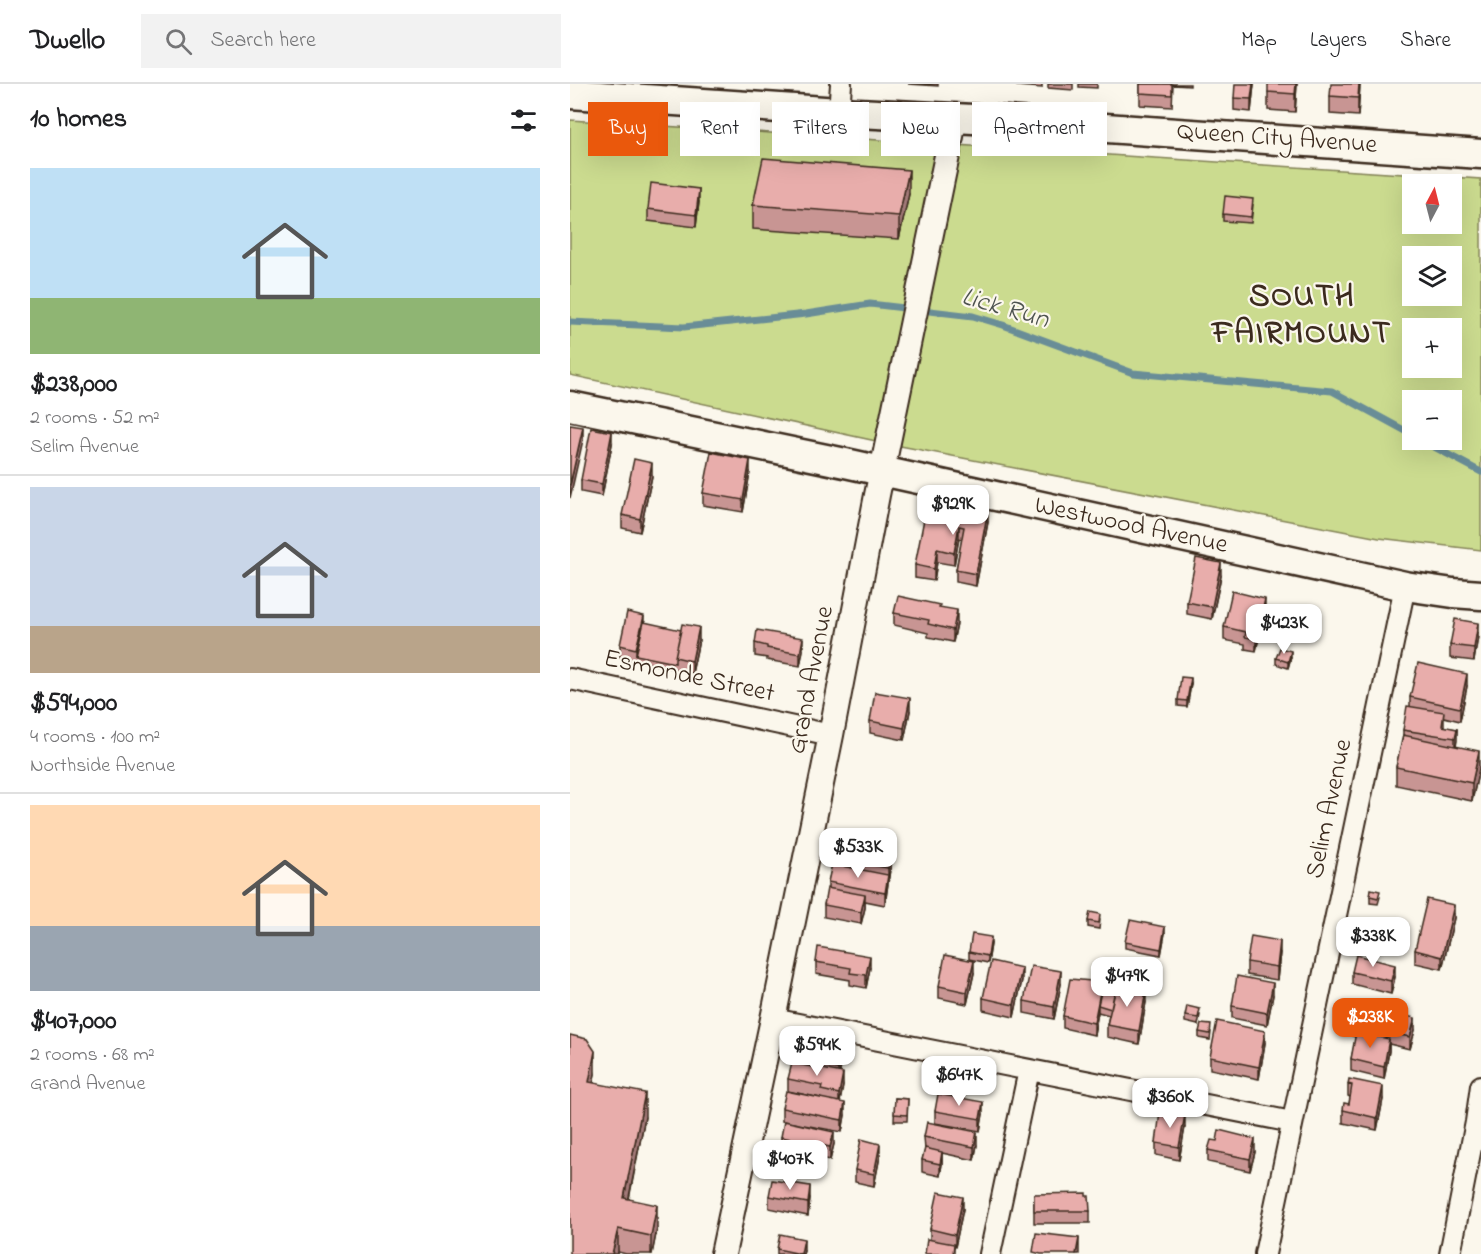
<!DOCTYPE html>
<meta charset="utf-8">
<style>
body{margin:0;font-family:"Indie Flower",sans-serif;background:#f2f2f2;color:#202124;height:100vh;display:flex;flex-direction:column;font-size:22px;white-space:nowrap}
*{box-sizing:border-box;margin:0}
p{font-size:20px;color:#757577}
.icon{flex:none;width:33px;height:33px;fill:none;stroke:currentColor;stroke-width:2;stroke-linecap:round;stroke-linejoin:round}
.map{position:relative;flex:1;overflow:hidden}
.details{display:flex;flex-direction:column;background:#fff;width:570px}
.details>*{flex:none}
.guide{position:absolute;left:18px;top:18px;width:570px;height:54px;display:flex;gap:12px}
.needle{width:39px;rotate:7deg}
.fabs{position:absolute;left:832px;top:90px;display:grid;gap:12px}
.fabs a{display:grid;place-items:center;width:60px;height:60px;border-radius:0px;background:#fff;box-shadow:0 6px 24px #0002;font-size:30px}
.price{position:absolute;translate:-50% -51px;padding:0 14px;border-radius:12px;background:#fff;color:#222;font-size:20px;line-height:39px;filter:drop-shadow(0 2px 3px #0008)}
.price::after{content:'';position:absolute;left:50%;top:36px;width:18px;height:14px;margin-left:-9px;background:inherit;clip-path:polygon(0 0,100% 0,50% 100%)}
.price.selected{background:#ea580c;color:#fff}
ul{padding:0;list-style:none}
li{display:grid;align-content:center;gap:12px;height:318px;padding:0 30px}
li+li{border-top:2px solid #e0e0e0}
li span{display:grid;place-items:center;height:186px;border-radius:0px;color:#555}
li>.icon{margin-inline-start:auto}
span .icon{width:108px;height:108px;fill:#fffc;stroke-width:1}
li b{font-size:26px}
h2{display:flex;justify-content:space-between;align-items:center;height:72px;padding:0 30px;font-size:26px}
.chip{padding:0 21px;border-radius:0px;background:#fff;box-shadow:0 6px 24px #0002;font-size:21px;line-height:54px}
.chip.selected{background:#ea580c;color:#fff}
header{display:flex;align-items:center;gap:36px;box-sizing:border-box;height:84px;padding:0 30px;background:#fff;border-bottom:2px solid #e0e0e0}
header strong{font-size:28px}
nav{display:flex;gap:33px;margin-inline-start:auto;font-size:21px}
.search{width:420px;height:54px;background:#f2f2f2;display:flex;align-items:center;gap:15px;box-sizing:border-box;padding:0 21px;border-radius:0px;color:#757577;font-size:22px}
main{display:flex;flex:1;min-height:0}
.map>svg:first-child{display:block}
</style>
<header>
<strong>Dwello</strong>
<div class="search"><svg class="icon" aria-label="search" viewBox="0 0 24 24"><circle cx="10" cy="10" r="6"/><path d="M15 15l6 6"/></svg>Search here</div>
<nav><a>Map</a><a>Layers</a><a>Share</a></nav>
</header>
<main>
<section class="details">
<h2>10 homes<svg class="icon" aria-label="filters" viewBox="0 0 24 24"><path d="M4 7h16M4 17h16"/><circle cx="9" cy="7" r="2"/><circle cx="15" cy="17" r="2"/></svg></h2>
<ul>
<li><span style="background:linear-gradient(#bfe0f5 70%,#8fb573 0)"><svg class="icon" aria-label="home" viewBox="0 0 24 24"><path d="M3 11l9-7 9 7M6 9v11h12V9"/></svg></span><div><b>$238,000</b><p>2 rooms · 52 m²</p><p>Selim Avenue</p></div></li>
<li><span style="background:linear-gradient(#c9d6e8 75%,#b9a48a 0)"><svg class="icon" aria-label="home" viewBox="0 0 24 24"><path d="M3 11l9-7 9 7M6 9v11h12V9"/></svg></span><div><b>$594,000</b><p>4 rooms · 100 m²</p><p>Northside Avenue</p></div></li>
<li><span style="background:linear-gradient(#ffd9b3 65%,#9aa5b1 0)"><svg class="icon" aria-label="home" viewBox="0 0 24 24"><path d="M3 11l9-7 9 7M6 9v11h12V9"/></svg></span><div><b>$407,000</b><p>2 rooms · 68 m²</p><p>Grand Avenue</p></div></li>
</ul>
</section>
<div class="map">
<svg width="911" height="1170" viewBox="0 0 911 1170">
<rect width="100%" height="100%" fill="#fbf7ec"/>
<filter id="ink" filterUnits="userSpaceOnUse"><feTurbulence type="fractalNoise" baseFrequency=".0167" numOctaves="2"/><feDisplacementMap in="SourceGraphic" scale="12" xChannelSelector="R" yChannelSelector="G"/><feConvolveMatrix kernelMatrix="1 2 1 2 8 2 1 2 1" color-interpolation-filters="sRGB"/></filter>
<g filter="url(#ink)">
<!-- green -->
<path fill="#cbdb8f" stroke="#838256" stroke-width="1.5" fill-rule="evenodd" d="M0 36 911 95V466L809 454 320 360 0 291ZM843 100H882V140H843ZM843 172H882V212H843ZM843 244H882V284H843ZM843 316H882V356H843Z"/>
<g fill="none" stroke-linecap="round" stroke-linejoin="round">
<!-- stream -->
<path stroke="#698d97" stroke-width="7" d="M0 238 114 243 236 230 300 220 403 232 433 241 563 289 762 307 843 351
M851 356 911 388"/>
<defs>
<path id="minor" d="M269 28 271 0
M0 595 261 651
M203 935 722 1038
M420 1170 459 986
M695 1170 835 502
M880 1170 906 1038 911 1002"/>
<path id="tertiary" d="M153 1170 203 935 261 651 307 411 385 33"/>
<path id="secondary" d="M0 10 269 28 422 36 911 70
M0 322 280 380 835 502 883 509 911 511"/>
</defs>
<!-- minor casing -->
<use href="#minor" stroke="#3b2a1e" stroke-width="24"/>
<!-- tertiary casing -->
<use href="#tertiary" stroke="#3b2a1e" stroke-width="28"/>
<!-- secondary casing -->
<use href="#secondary" stroke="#3b2a1e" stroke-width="33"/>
<!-- minor -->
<use href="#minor" stroke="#fbf7ec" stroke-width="20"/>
<!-- tertiary -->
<use href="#tertiary" stroke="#fbf7ec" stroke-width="24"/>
<!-- secondary -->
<use href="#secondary" stroke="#fbf7ec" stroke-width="28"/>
</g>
<!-- wall -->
<path fill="#c89593" stroke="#3b2a1e" stroke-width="1.5" d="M338 0H368V2Z
M447 0H472V4L447 2Z
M478 0H503V6L478 4Z
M509 0H527V4L509 3Z
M570 0H620V2L603 1 602 23 570 21Z
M684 0 681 28 664 26V14Z
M727 0 725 28 698 26V8Z
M790 0 788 32 760 30V12Z
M339 110 329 155 183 145V121Z
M129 118 126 143 78 137V125Z
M683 121 681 139 653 137V130Z
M42 360 32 412 11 408V396Z
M180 388 173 428 133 421V409Z
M82 392 70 448 52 444V431Z
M373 434 418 438 406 502 386 498V486L392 455 389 454 384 481 367 478 364 497 345 494V481Z
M651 492 642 535 617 530V518Z
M370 523 387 539 383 558 358 553V549L324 541V529Z
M695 527 686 567 675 565V560L654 556V543Z
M74 538 129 556 122 589 50 573V561Z
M908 552 904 577 880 574V561Z
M185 559 233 566 230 582 197 576V574L185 572Z
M721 573 718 584 706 580V574Z
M621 600 617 623 608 622V616Z
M897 602 890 637 874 633V643L887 645 886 663 909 685 902 717 826 701V683L833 654V646L840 623V613Z
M340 627 334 656 300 649V637Z
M263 773 321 778 315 821 295 817V824L291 840 254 833V821L258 805V798L263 780Z
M800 812 810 813 808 820 800 819Z
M884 834 872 885 845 879V866Z
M530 836 529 845 518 843V837Z
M595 849 591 871 555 864V858Z
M421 860 418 879 399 875V868Z
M710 869 707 896 677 891V878Z
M246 878 300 884 296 904 280 901V896L246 890Z
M782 888 825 893 821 910 782 900Z
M404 889 397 920 369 914V902Z
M452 896 444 933 413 926V914Z
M491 900 484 935 454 929V917Z
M532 904 576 918 569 960 537 953V941L539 931 528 928 524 951 493 944V932Z
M703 911 697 941 662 934V922Z
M630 931 628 941 615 938V932Z
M782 940 845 946 840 965 819 960V967L814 995 781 987V975L786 953 782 952Z
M629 948H641L640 956 629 954Z
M17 955 25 990 23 998 75 1033 59 1115 87 1145 82 1170H56L48 1168Z
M695 959 689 995 640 985V973Z
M259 967 271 981 270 988 273 1002 270 1018 275 1031 272 1048 212 1037V1024L251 1014 218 1007V995L226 979V977Z
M778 1000 813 1015 807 1046 773 1039V1026L779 1020 780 1013 778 1012Z
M325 1014 338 1015 337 1037H324Z
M365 1027 413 1030 410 1047 365 1039Z
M615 1043 609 1076 586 1071V1059Z
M211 1053 264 1060 260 1076 211 1065Z
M354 1053 407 1061 404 1076 372 1069V1080L370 1092 352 1088V1076L355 1066Z
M638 1066 685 1068 680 1087 638 1078Z
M310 1072 304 1102 285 1098V1086Z
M464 1110 520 1127V1139H464Z
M199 1112 240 1114 238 1132 199 1124Z
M393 1125 385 1163H384V1170L360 1156V1145Z
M207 1165 234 1167 233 1170H207Z"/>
<!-- shaded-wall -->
<path fill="#a27978" stroke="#3b2a1e" stroke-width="1.5" d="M683 0H684L681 28V15Z
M726 0H727L725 28V10Z
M789 0H790L788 32V14Z
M339 86V110L329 155V132Z
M129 105V118L126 143V131Z
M13 343V356L0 414V401Z
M42 348V360L32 412V400Z
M180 376V388L173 428V416Z
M82 379V392L70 448V435Z
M418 426V438L406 502V490Z
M389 442V454L384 481V469Z
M367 465V478L364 497V485Z
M651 479V492L642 535V523Z
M695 515V527L686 567V555Z
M387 526V539L383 558V546Z
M74 532V544L66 571V565Z
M908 539V552L904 577V564Z
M129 543V556L122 589V577Z
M233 554V566L230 582V570Z
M721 567V573L718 584V578Z
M897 590V602L890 637V624Z
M621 594V600L617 623V617Z
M340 614V627L334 656V644Z
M887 645V657L885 667V654Z
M909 667V685L902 717V699Z
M321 766V778L315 821V809L318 792V784Z
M295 811V824L291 840V828Z
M884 821V834L872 885V873Z
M595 843V849L591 871V865Z
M421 853V860L418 879V872Z
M710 857V869L707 896V883Z
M300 872V884L296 904V891Z
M404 877V889L397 920V908Z
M825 881V893L821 910V897Z
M452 884V896L444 933V921Z
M491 887V900L484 935V923Z
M532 898V910L528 921V928L524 951V939Z
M703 899V911L697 941V929Z
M576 906V918L569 960V947Z
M845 934V946L840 965V953Z
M695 947V959L689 995V983Z
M819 955V967L814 995V983Z
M25 967V990L19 1021V998Z
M271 969V981L268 997V985Z
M273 989V1002L269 1022V1010Z
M813 1002V1015L807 1046V1034Z
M75 1009V1033L54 1138V1114Z
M413 1018V1030L410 1047V1035Z
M275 1019V1031L272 1048V1036Z
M615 1031V1043L609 1076V1063Z
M264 1048V1060L260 1076V1063Z
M407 1048V1061L404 1076V1063Z
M685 1055V1068L680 1087V1075Z
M310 1060V1072L304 1102V1090Z
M372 1068V1080L370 1092V1080Z
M240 1102V1114L238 1132V1119Z
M393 1113V1125L385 1163V1151Z
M87 1121V1145L82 1170H81V1152Z
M48 1145V1168L47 1170H42Z
M509 1154V1170H506Z
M234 1155V1167L233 1170H231Z"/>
<!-- building -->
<path fill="#e8adab" stroke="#3b2a1e" stroke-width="1.5" d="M570 0H602V11L570 9Z
M665 0H683L681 15 664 14Z
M698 0H726L725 10 698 8Z
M761 0H789L788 14 760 12Z
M193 74 339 86 329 132 183 121Z
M81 99 129 105 126 131 78 125Z
M655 112 683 115 681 133 653 130Z
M0 341 13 343 0 401Z
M21 344 42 348 32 400 11 396Z
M141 368 180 376 173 416 133 409Z
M64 375 82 379 70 435 52 431Z
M376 418 418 426 406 490 386 486 394 443 389 442 384 469 367 465 364 485 345 481 355 430 373 434Z
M626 474 651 479 642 523 617 518Z
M662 507 695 515 686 555 675 553 676 548 654 543Z
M328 512 370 521 369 523 387 526 383 546 358 540 359 536 324 529Z
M57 528 74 532 66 565 50 561Z
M885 535 908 539 904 564 880 561Z
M74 538 111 546 105 573V579L66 571Z
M112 540 129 543 122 577 105 573Z
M187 546 233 554 230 570 197 564V562L185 559Z
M710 564 721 567 718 578 706 574Z
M848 579 897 590 890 624 840 613Z
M611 593 621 594 617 617 608 616Z
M305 608 340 614 334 644 300 637Z
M837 622 874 628 872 642 887 645 885 654 833 646Z
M833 651 909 667 902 699 826 683Z
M267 755 321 766 318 784 263 773Z
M262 780 318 791 315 809 258 798Z
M257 804 295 811 291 828 254 821Z
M801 805 810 807 808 814 800 812Z
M857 815 884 821 872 873 845 866Z
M520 828 530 830 529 839 518 837Z
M560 836 595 843 591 865 555 858Z
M402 850 421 853 418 872 399 868Z
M681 852 710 857 707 883 677 878Z
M248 863 300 872 296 891 280 889 281 884 246 878Z
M375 871 404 877 397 908 369 902Z
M786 871 825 881 821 897 782 888Z
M421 877 452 884 444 921 413 914Z
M461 882 491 887 484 923 454 917Z
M667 892 703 899 697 929 662 922Z
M500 895 532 898 524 939 493 932Z
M546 902 576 906 569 947 537 941Z
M532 904 545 908 541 925 528 921Z
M788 921 845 934 840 953 782 940Z
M617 922 630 925 628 934 615 932Z
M647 937 695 947 689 983 640 973Z
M631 940 641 941 640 950 629 948Z
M786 948 819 955 814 983 781 975Z
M0 951 17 955 25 967 19 998 75 1009 54 1114 87 1121 81 1152 48 1145 42 1170H0Z
M245 959 259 962 258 966 271 969 268 985 226 977 230 960 244 963Z
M222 979 273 989 269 1010 251 1006 252 1002 218 995Z
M779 995 813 1002 807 1034 773 1026 774 1019 779 1020 782 1001 778 1000Z
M216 1007 275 1019 272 1036 212 1024Z
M368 1010 413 1018 410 1035 365 1027Z
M325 1014 338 1015 337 1031 324 1030Z
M590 1028 615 1031 609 1063 586 1059Z
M214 1037 264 1048 260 1063 211 1053Z
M357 1038 407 1048 404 1063 354 1053Z
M649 1046 685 1055 680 1075 638 1066 641 1056 647 1057Z
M291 1055 310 1060 304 1090 285 1086Z
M355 1064 372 1068 370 1080 352 1076Z
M202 1096 240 1102 238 1119 199 1112Z
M368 1108 393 1113 385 1151 360 1145Z
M516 1109V1112H519L520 1127H464V1110Z
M466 1149 509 1154 506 1170H471L463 1168Z
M210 1150 234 1155 231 1170 207 1165Z
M357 1155 384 1160 383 1170H355Z"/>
</g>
<g text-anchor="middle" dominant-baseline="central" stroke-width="4.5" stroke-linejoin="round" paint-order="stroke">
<!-- street labels -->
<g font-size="26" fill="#3b2a1e" stroke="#fbf7ec">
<text transform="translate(707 55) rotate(4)">Queen City Avenue</text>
<text transform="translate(561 442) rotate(12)">Westwood Avenue</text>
<text transform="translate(119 593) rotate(12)">Esmonde Street</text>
<text transform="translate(242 596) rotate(-79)">Grand Avenue</text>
<text transform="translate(760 725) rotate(-78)">Selim Avenue</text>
</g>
<!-- water labels -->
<g font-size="27" font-style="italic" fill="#4e5350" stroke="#fbf7ec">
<text transform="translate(435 225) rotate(16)">Lick Run</text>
</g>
<!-- district labels -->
<g font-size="32" font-weight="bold" letter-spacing="1.5" fill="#3b2a1e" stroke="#fbf7ec">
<text x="732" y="213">SOUTH<tspan x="732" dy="37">FAIRMOUNT</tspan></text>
</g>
</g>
</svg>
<div class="fabs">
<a><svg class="needle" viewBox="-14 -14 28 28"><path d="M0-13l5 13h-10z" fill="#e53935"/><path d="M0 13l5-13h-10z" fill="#757577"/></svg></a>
<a><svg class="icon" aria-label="layers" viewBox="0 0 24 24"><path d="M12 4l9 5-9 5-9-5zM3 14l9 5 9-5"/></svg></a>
<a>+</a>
<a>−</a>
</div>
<b class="price" style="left:383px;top:452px">$929K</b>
<b class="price" style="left:714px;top:571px">$423K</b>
<b class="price" style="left:288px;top:795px">$533K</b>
<b class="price" style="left:803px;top:884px">$338K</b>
<b class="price" style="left:557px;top:924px">$479K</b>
<b class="price selected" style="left:800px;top:965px">$238K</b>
<b class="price" style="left:247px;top:993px">$594K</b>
<b class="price" style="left:389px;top:1023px">$647K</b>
<b class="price" style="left:600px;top:1045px">$360K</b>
<b class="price" style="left:220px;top:1107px">$407K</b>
<div class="guide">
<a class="chip selected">Buy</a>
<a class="chip">Rent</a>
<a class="chip">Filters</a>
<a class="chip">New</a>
<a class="chip">Apartment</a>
</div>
</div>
</main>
